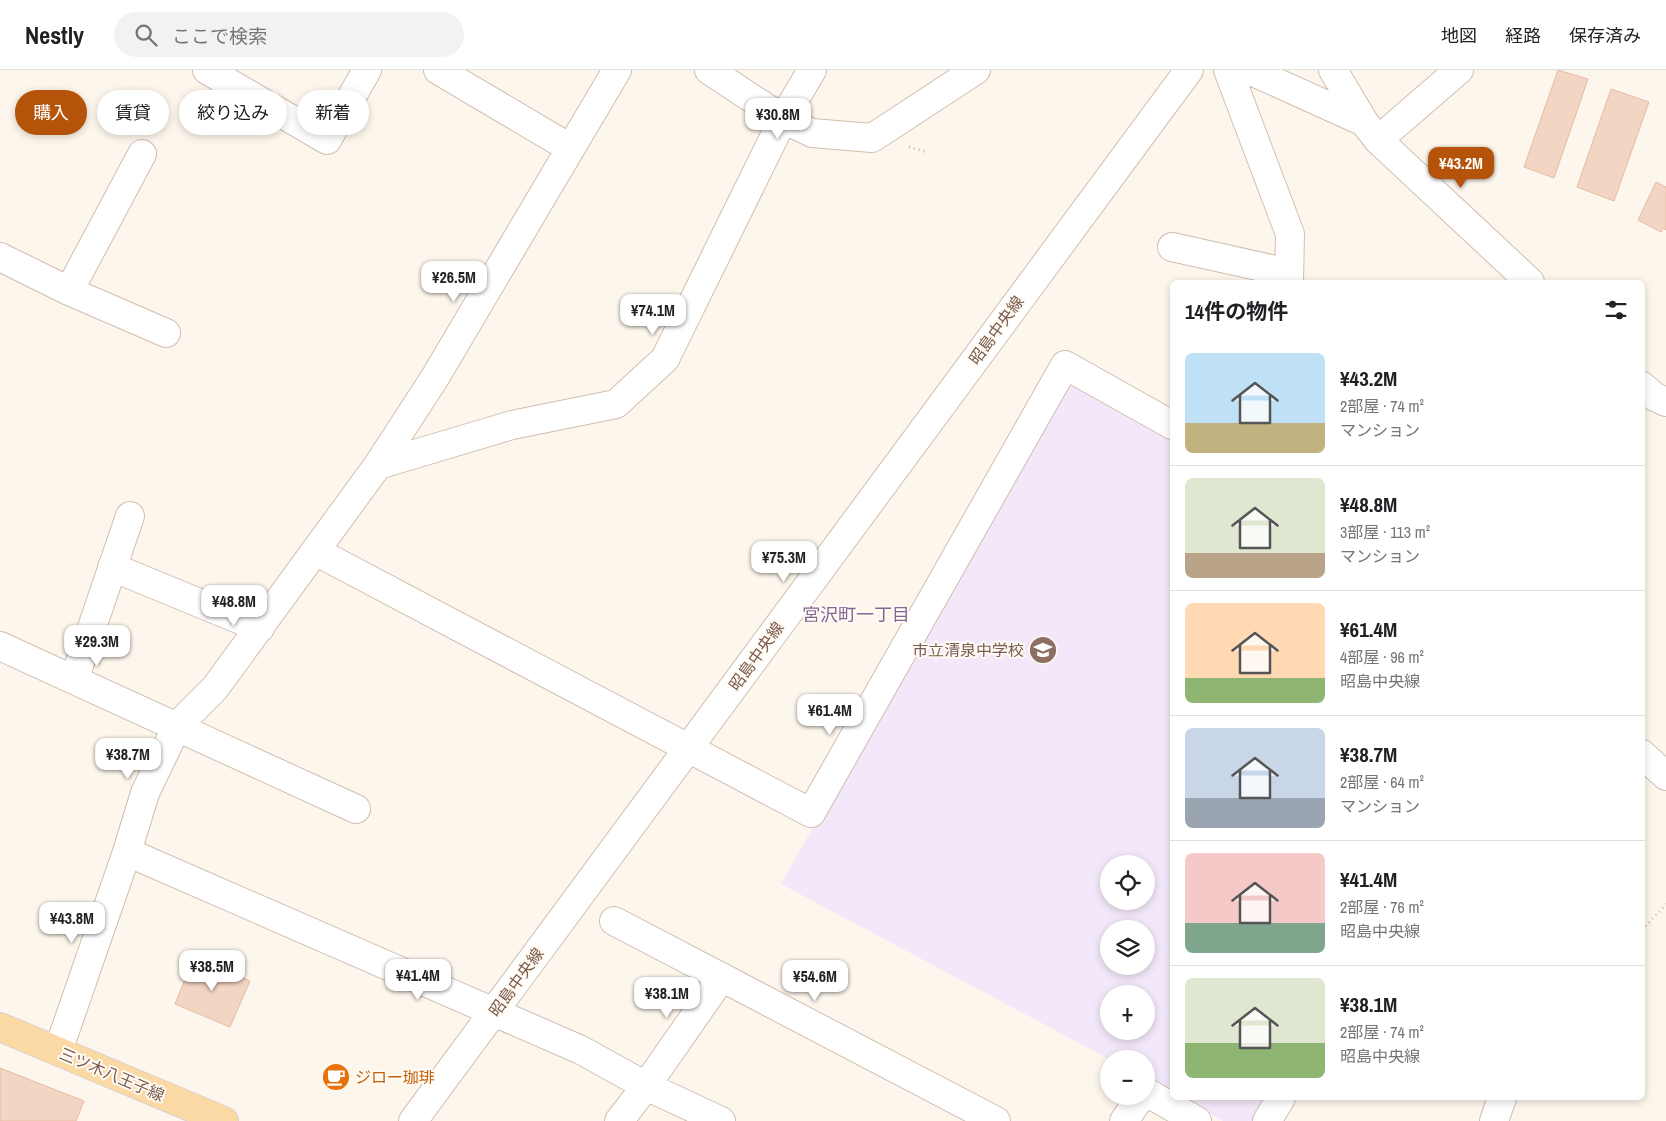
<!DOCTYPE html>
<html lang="ja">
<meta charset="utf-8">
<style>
body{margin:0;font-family:"Archivo Narrow","Noto Sans JP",sans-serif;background:#f2f2f2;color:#202124;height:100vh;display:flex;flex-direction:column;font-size:19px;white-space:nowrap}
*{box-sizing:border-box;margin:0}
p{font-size:16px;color:#757577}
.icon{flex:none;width:28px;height:28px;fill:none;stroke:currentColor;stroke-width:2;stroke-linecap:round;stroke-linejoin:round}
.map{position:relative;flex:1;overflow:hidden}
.drawer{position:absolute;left:1170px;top:210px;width:475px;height:820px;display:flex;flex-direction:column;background:#fff;border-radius:8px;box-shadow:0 2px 8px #0003}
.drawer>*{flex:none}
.top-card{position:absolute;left:15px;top:20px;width:475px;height:45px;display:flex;gap:10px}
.buttons{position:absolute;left:1100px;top:785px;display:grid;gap:10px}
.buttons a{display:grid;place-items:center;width:55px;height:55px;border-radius:50%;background:#fff;box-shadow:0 2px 8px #0003;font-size:25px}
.price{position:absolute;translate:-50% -42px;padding:0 11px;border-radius:10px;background:#fff;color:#222;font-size:16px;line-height:32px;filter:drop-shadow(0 1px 2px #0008)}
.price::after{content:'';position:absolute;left:50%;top:30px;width:15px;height:11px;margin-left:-8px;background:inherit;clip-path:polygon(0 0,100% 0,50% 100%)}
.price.selected{background:#b45309;color:#fff}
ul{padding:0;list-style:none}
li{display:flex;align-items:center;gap:15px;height:125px;padding:0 15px}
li+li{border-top:1px solid #e0e0e0}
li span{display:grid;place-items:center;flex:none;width:140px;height:100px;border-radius:8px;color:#555}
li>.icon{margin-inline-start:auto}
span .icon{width:60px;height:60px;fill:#fffc;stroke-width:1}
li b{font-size:21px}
h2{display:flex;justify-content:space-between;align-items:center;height:60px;padding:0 15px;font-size:21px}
.pill{padding:0 18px;border-radius:22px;background:#fff;box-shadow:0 2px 8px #0003;font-size:18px;line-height:45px}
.pill.selected{background:#b45309;color:#fff}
header{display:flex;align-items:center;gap:30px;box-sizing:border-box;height:70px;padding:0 25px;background:#fff;border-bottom:1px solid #e0e0e0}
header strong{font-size:24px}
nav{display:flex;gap:28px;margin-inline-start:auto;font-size:18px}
.search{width:350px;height:45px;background:#f2f2f2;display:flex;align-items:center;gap:12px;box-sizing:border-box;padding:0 18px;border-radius:28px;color:#757577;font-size:19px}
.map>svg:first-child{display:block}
</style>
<header>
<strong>Nestly</strong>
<div class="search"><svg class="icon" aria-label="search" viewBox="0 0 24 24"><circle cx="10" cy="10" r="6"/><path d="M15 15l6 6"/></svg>ここで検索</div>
<nav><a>地図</a><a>経路</a><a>保存済み</a></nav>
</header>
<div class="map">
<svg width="1666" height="1051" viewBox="0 0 1666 1051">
<rect width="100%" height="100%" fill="#fdf6ec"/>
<!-- education -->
<path fill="#f3e8fa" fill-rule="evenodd" d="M1068 307 1172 366V1020L1146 1004V989H1109L781 814ZM1109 794H1146V831H1109ZM1109 859H1146V896H1109ZM1109 924H1146V961H1109Z
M1184 1028H1272L1258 1051H1223Z"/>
<!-- building -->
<path fill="#f3d5c3" stroke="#e6bba3" d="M1558 0 1588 9 1554 108 1524 97Z
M1611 19 1649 32 1614 131 1577 117Z
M1656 112 1666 117V160L1663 158 1661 162 1638 150Z
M194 887 250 911 230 957 175 934Z
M0 998 84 1031 76 1051H0Z"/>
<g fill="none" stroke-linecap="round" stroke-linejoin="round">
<defs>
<path id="minor" d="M207 0 327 70 367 0
M438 0 570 78
M709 0 783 49 812 63 872 68 976 0
M1228 0 1290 164 1289 212
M1249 0 1364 52
M1333 0 1364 52 1378 70 1530 212
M1378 70 1459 0
M1172 177 1289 203
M0 187 69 221 166 263
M69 221 142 84
M1642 316 1655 327 1666 332
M378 395 512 355 616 334 665 289 783 49 812 0
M317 482 811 743 1065 295 1172 355
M112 497 260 558
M0 576 356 739
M74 610 130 446
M1642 684 1666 706
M127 782 581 980 646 1016 721 1051
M614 851 996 1051
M58 981 127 782 145 723 177 656 215 618 378 395 434 309 617 0
M1146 1022 1197 1051
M413 1051 1189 0
M619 1051 646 1016 722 907
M1124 1051 1141 1026
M1267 1051 1281 1028
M1494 1051 1502 1028"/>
<path id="major" d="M0 957 224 1051"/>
</defs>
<!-- minor casing -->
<use href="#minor" stroke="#d1beb0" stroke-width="30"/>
<!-- major casing -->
<use href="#major" stroke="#dad1cd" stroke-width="30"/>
<!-- path -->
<path stroke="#d9b8a5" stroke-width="3" stroke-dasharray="1 4" stroke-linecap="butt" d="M909 77 927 82
M1642 860 1666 834"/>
<!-- minor -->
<use href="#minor" stroke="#fff" stroke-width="28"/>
<!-- major -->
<use href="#major" stroke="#fbd9a5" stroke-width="28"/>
</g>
<!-- icons -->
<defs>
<symbol id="school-disc" viewBox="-11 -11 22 22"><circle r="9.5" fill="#8d6e63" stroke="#fffaf3"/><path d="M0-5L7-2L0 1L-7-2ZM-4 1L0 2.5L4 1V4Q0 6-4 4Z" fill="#fff"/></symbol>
<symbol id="cafe-disc" viewBox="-11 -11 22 22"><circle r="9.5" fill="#e8710a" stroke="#fffaf3"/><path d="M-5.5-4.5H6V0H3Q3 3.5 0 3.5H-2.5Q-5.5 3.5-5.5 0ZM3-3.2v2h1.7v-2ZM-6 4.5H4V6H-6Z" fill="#fff"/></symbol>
</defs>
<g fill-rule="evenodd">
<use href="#school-disc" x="1027" y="564" width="32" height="32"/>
<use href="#cafe-disc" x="320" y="991" width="32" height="32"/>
</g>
<g text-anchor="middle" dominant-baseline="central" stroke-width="4" stroke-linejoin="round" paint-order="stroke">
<!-- street labels -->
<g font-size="16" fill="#7a5c4d" stroke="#fffaf3">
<text transform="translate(996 260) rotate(-54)">昭島中央線</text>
<text transform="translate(756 586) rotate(-54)">昭島中央線</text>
<text transform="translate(516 912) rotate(-54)">昭島中央線</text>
<text transform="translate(112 1004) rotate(23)">三ツ木八王子線</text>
</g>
<!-- education labels -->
<g font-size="16" fill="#785e54" stroke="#fffaf3" text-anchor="end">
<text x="1024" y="580">市立清泉中学校</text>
</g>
<!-- food labels -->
<g font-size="16" fill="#c56008" stroke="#fffaf3" text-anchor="start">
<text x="355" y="1007">ジロー珈琲</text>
</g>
<!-- neighbourhood labels -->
<g font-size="18" fill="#846695" stroke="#fffaf3">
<text x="856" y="544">宮沢町一丁目</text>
</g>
</g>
</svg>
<div class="buttons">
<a><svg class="icon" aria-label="locate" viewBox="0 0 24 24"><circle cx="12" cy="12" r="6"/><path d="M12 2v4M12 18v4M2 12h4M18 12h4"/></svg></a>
<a><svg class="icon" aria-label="layers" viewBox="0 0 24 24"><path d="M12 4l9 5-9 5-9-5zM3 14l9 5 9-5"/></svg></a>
<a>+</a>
<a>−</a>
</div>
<b class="price" style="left:778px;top:70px">¥30.8M</b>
<b class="price selected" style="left:1461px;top:119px">¥43.2M</b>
<b class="price" style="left:454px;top:233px">¥26.5M</b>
<b class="price" style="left:653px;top:266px">¥74.1M</b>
<b class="price" style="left:784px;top:513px">¥75.3M</b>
<b class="price" style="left:234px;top:557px">¥48.8M</b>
<b class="price" style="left:97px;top:597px">¥29.3M</b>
<b class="price" style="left:830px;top:666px">¥61.4M</b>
<b class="price" style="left:128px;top:710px">¥38.7M</b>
<b class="price" style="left:72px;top:874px">¥43.8M</b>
<b class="price" style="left:212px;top:922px">¥38.5M</b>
<b class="price" style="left:418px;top:931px">¥41.4M</b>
<b class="price" style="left:815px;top:932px">¥54.6M</b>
<b class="price" style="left:667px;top:949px">¥38.1M</b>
<div class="top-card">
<a class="pill selected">購入</a>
<a class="pill">賃貸</a>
<a class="pill">絞り込み</a>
<a class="pill">新着</a>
</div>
<section class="drawer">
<h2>14件の物件<svg class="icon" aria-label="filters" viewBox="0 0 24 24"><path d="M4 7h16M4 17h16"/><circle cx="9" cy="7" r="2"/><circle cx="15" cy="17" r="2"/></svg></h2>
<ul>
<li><span style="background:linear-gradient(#bfe0f5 70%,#c2b280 0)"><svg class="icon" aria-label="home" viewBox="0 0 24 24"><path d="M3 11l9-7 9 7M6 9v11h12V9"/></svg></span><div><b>¥43.2M</b><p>2部屋 · 74 m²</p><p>マンション</p></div></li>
<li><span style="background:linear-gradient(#dfe7d0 75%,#b9a48a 0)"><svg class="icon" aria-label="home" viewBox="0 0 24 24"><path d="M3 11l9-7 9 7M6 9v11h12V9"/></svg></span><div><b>¥48.8M</b><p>3部屋 · 113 m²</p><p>マンション</p></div></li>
<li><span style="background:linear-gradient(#ffd9b3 75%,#8fb573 0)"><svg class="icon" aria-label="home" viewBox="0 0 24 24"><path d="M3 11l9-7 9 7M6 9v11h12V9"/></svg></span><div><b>¥61.4M</b><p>4部屋 · 96 m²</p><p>昭島中央線</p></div></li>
<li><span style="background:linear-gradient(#c9d6e8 70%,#9aa5b1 0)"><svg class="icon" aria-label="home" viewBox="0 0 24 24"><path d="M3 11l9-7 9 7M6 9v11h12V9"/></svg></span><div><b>¥38.7M</b><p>2部屋 · 64 m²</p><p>マンション</p></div></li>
<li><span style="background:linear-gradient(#f6c9c9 70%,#7fa58c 0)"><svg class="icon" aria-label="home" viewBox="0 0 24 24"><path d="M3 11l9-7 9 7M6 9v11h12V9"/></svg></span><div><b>¥41.4M</b><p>2部屋 · 76 m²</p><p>昭島中央線</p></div></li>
<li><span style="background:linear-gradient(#dfe7d0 65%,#8fb573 0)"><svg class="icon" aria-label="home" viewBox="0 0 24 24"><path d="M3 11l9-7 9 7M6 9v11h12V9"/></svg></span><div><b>¥38.1M</b><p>2部屋 · 74 m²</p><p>昭島中央線</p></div></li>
</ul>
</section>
</div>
